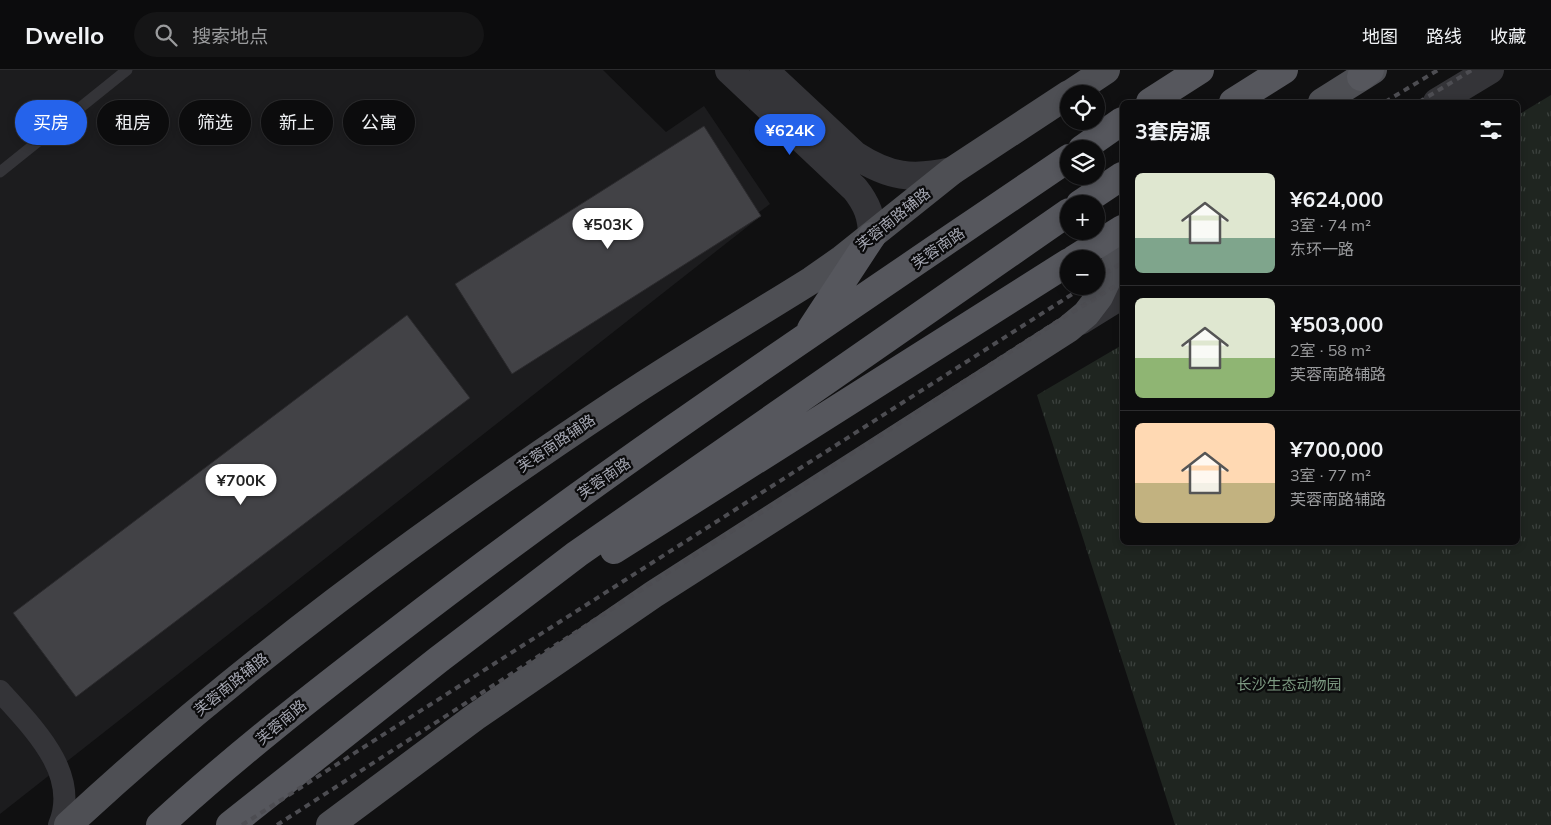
<!DOCTYPE html>
<html lang="zh">
<meta charset="utf-8">
<style>
body{margin:0;font-family:Mulish,"Noto Sans SC",sans-serif;background:#151516;color:#f1f3f6;height:100vh;display:flex;flex-direction:column;font-size:19px;white-space:nowrap}
*{box-sizing:border-box;margin:0}
p{font-size:16px;color:#9a9b9d}
.icon{flex:none;width:28px;height:28px;fill:none;stroke:currentColor;stroke-width:2;stroke-linecap:round;stroke-linejoin:round}
.map{position:relative;flex:1;overflow:hidden}
.side{position:absolute;left:1120px;top:30px;width:400px;height:445px;display:flex;flex-direction:column;background:#0c0c0d;border-radius:8px;box-shadow:0 2px 8px #0003,0 0 0 1px #2c2c2e}
.side>*{flex:none}
.top-card{position:absolute;left:15px;top:30px;width:475px;height:45px;display:flex;gap:10px}
.fabs{position:absolute;left:1060px;top:15px;display:grid;gap:10px}
.fabs a{display:grid;place-items:center;width:45px;height:45px;border-radius:50%;background:#0c0c0d;box-shadow:0 2px 8px #0003,0 0 0 1px #2c2c2e;font-size:25px}
.price{position:absolute;translate:-50% -42px;padding:0 11px;border-radius:18px;background:#fff;color:#222;font-size:16px;line-height:32px;filter:drop-shadow(0 1px 2px #0008)}
.price::after{content:'';position:absolute;left:50%;top:30px;width:15px;height:11px;margin-left:-8px;background:inherit;clip-path:polygon(0 0,100% 0,50% 100%)}
.price.on{background:#2563eb;color:#fff}
ul{padding:0;list-style:none}
li{display:flex;align-items:center;gap:15px;height:125px;padding:0 15px}
li+li{border-top:1px solid #2c2c2e}
li span{display:grid;place-items:center;flex:none;width:140px;height:100px;border-radius:8px;color:#555}
li>.icon{margin-inline-start:auto}
span .icon{width:60px;height:60px;fill:#fffc;stroke-width:1}
li b{font-size:21px}
h2{display:flex;justify-content:space-between;align-items:center;height:60px;padding:0 15px;font-size:21px}
.chip{padding:0 18px;border-radius:22px;background:#0c0c0d;box-shadow:0 2px 8px #0003,0 0 0 1px #2c2c2e;font-size:18px;line-height:45px}
.chip.on{background:#2563eb;color:#fff}
header{display:flex;align-items:center;gap:30px;box-sizing:border-box;height:70px;padding:0 25px;background:#0c0c0d;border-bottom:1px solid #2c2c2e}
header strong{font-size:24px}
nav{display:flex;gap:28px;margin-inline-start:auto;font-size:18px}
.search{width:350px;height:45px;background:#151516;display:flex;align-items:center;gap:12px;box-sizing:border-box;padding:0 18px;border-radius:28px;color:#9a9b9d;font-size:19px}
.map>svg:first-child{display:block}
</style>
<header>
<strong>Dwello</strong>
<div class="search"><svg class="icon" aria-label="search" viewBox="0 0 24 24"><circle cx="10" cy="10" r="6"/><path d="M15 15l6 6"/></svg>搜索地点</div>
<nav><a>地图</a><a>路线</a><a>收藏</a></nav>
</header>
<div class="map">
<svg width="1551" height="755" viewBox="0 0 1551 755">
<defs>
<pattern id="park-tufts" width="24" height="20" patternUnits="userSpaceOnUse" patternTransform="scale(1.25)"><rect width="24" height="20" fill="#1f2520"/><path d="M3 7l-1-3M5 7V3M7 7l1-3M15 17l-1-3M17 17v-4M19 17l1-3" fill="none" stroke="#3c423e"/></pattern>
</defs>
<rect width="100%" height="100%" fill="#101011"/>
<!-- built -->
<path fill="#1c1c1e" d="M0 0H603L666 62 704 36 770 134 758 143 761 146 0 744Z"/>
<!-- park -->
<path fill="url(#park-tufts)" d="M1551 25V755H1175L1037 325 1122 275V472H1518V45Z"/>
<!-- building -->
<path fill="#424246" stroke="#2b2a2d" d="M704 56 761 146 512 304 455 214Z
M407 245 470 328 76 627 13 543Z"/>
<g fill="none" stroke-linecap="round" stroke-linejoin="round">
<!-- service -->
<path stroke="#343438" stroke-width="11" d="M0 102 127 0"/>
<!-- minor -->
<path stroke="#343438" stroke-width="22" d="M0 621C32 657 81 703 59 755"/>
<!-- tertiary -->
<path stroke="#343438" stroke-width="28" d="M729 0 855 119C867 134 872 147 872 166
M764 0 855 85C889 107 912 110 952 101
M1437 32 1490 0
M1080 251 1122 225"/>
<!-- primary -->
<path stroke="#4e4f54" stroke-width="28" d="M1070 24 1106 0
M1322 32 1373 0
M68 755C238 597 426 459 619 331 682 289 748 250 812 210L842 189 952 101 1069 24
M330 755 475 647 654 524 1068 259 1086 244 1099 227 1122 178"/>
<!-- trunk -->
<path stroke="#56575d" stroke-width="28" d="M1361 7 1370 0
M1150 32 1200 0
M1233 32 1284 0
M1082 79 1122 51
M1080 134 1122 106
M1074 189 1122 159
M811 259 872 166
M614 480 1069 192
M160 755C235 686 316 623 397 561 613 394 843 242 1069 88
M230 755 438 590 577 484 1069 142"/>
<!-- rail -->
<path stroke="#4d4d52" stroke-width="4" stroke-dasharray="6 5" stroke-linecap="butt" d="M1385 32 1438 0
M1419 32 1472 0
M1096 209 1122 193
M242 755 1085 216
M277 755 1064 247 1122 212"/>
</g>
<g text-anchor="middle" dominant-baseline="central" stroke-width="4.5" stroke-linejoin="round" paint-order="stroke">
<!-- street labels -->
<g font-size="15" fill="#a3a5b0" stroke="#0b0b0c">
<text transform="translate(893 149) rotate(-39)">芙蓉南路辅路</text>
<text transform="translate(938 178) rotate(-35)">芙蓉南路</text>
<text transform="translate(556 373) rotate(-34)">芙蓉南路辅路</text>
<text transform="translate(604 408) rotate(-35)">芙蓉南路</text>
<text transform="translate(231 614) rotate(-39)">芙蓉南路辅路</text>
<text transform="translate(281 652) rotate(-40)">芙蓉南路</text>
</g>
<!-- park labels -->
<g font-size="15" fill="#7c9981" stroke="#0b0b0c">
<text x="1289" y="614">长沙生态动物园</text>
</g>
</g>
</svg>
<div class="fabs">
<a><svg class="icon" aria-label="locate" viewBox="0 0 24 24"><circle cx="12" cy="12" r="6"/><path d="M12 2v4M12 18v4M2 12h4M18 12h4"/></svg></a>
<a><svg class="icon" aria-label="layers" viewBox="0 0 24 24"><path d="M12 4l9 5-9 5-9-5zM3 14l9 5 9-5"/></svg></a>
<a>+</a>
<a>−</a>
</div>
<b class="price on" style="left:790px;top:86px">¥624K</b>
<b class="price" style="left:608px;top:180px">¥503K</b>
<b class="price" style="left:241px;top:436px">¥700K</b>
<div class="top-card">
<a class="chip on">买房</a>
<a class="chip">租房</a>
<a class="chip">筛选</a>
<a class="chip">新上</a>
<a class="chip">公寓</a>
</div>
<section class="side">
<h2>3套房源<svg class="icon" aria-label="filters" viewBox="0 0 24 24"><path d="M4 7h16M4 17h16"/><circle cx="9" cy="7" r="2"/><circle cx="15" cy="17" r="2"/></svg></h2>
<ul>
<li><span style="background:linear-gradient(#dfe7d0 65%,#7fa58c 0)"><svg class="icon" aria-label="home" viewBox="0 0 24 24"><path d="M3 11l9-7 9 7M6 9v11h12V9"/></svg></span><div><b>¥624,000</b><p>3室 · 74 m²</p><p>东环一路</p></div></li>
<li><span style="background:linear-gradient(#dfe7d0 60%,#8fb573 0)"><svg class="icon" aria-label="home" viewBox="0 0 24 24"><path d="M3 11l9-7 9 7M6 9v11h12V9"/></svg></span><div><b>¥503,000</b><p>2室 · 58 m²</p><p>芙蓉南路辅路</p></div></li>
<li><span style="background:linear-gradient(#ffd9b3 60%,#c2b280 0)"><svg class="icon" aria-label="home" viewBox="0 0 24 24"><path d="M3 11l9-7 9 7M6 9v11h12V9"/></svg></span><div><b>¥700,000</b><p>3室 · 77 m²</p><p>芙蓉南路辅路</p></div></li>
</ul>
</section>
</div>
